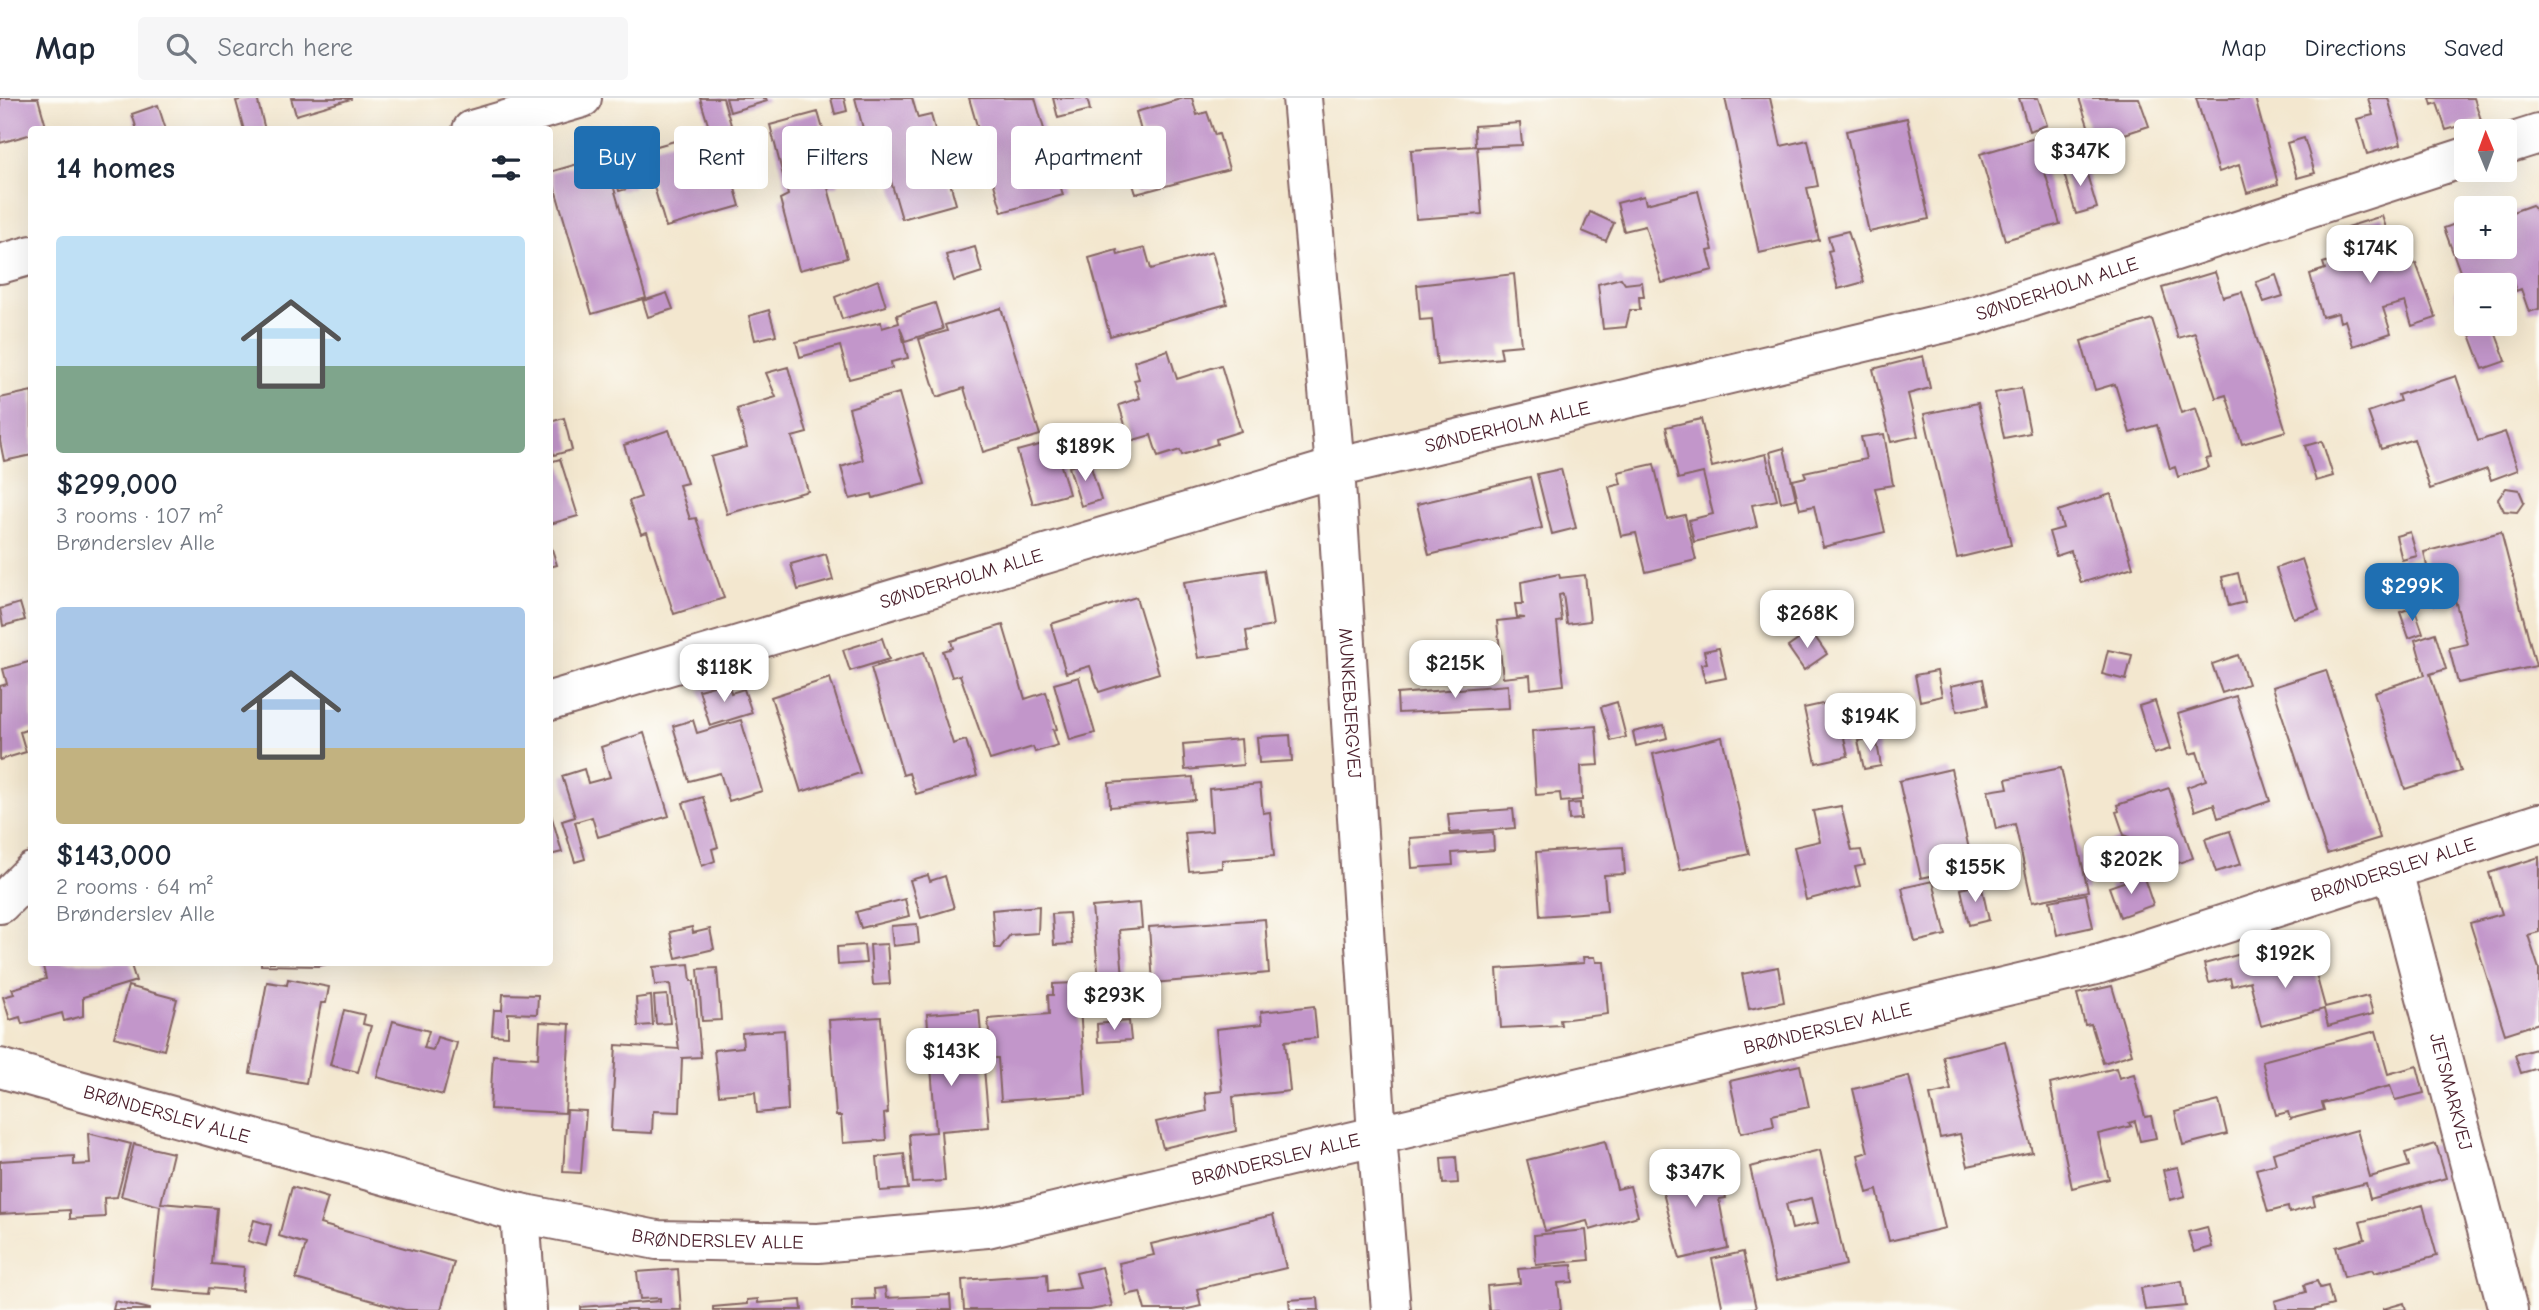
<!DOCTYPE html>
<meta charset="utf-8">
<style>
body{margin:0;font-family:"Comic Neue",sans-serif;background:#f6f6f7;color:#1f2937;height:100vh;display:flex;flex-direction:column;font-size:26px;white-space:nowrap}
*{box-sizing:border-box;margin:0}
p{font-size:23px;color:#747a83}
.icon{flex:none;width:38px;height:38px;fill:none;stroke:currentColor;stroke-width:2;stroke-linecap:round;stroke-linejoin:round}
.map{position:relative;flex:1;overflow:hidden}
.drawer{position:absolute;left:28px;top:28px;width:525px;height:840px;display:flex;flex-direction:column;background:#fff;border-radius:7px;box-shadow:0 7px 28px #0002}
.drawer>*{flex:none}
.guide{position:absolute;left:574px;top:28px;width:665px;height:63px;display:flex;gap:14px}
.needle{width:46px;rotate:359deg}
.tools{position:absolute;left:2454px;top:21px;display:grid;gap:14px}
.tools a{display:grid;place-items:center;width:63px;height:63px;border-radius:7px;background:#fff;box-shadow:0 7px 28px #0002;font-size:35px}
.price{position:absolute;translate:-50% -60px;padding:0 16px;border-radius:14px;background:#fff;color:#222;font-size:23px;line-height:46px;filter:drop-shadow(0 2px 4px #0008)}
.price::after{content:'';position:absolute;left:50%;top:42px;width:21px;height:16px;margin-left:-10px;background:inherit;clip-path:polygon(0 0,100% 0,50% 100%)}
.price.selected{background:#1f6fb2;color:#fff}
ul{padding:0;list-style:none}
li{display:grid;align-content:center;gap:14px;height:371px;padding:0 28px}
li span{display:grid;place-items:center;height:217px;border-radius:7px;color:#555}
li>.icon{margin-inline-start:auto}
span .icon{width:126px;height:126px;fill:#fffc;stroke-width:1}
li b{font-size:30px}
h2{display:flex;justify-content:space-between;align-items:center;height:84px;padding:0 28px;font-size:30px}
.pill{padding:0 24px;border-radius:7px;background:#fff;box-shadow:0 7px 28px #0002;font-size:24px;line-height:63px}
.pill.selected{background:#1f6fb2;color:#fff}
header{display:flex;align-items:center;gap:42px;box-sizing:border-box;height:98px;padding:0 35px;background:#fff;border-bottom:2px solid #e0e1e3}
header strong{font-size:33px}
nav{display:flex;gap:38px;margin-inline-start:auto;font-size:24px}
.search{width:490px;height:63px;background:#f6f6f7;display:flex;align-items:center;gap:18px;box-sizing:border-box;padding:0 24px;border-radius:7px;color:#747a83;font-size:26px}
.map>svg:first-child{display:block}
</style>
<header>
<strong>Map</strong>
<div class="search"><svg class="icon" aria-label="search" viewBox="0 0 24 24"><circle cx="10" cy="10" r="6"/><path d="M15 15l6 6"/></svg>Search here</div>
<nav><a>Map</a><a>Directions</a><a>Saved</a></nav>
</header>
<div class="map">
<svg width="2539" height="1212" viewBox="0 0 2539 1212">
<rect width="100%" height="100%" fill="#fdfcf7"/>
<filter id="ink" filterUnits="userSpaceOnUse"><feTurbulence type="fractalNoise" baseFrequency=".0143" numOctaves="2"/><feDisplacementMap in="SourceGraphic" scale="14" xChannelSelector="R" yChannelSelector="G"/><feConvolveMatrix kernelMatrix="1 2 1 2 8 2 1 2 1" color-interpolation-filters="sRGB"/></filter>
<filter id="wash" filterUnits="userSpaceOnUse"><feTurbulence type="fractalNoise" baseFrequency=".00686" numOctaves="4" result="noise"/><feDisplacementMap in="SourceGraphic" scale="28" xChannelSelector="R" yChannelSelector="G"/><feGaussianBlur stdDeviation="1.57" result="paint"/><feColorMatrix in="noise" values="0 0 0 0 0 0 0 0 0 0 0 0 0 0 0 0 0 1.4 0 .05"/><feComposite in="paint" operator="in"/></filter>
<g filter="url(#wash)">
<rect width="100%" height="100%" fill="#f3e7cf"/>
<g id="blocks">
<!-- building -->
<path fill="#c296ca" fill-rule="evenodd" d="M0 0H38L47 32H32V36L0 45Z
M248 0H257L265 32H244L236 3Z
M291 0H351V1L296 17Z
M700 0H723L732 30 719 34 740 108 666 129 643 52 710 33Z
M726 0H766L767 3 730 14Z
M831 0H844L847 13 835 16Z
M855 0H912L918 20 931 17 956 106 902 121 878 39 866 42Z
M969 0H1035L1063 97 1002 114Z
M1053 0H1087L1090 12 1058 20Z
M1184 0H1192L1197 17 1207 14 1215 37 1219 36 1229 71 1136 96 1125 60 1159 49 1154 34 1142 37 1136 14Z
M1725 0H1770L1781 48 1808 42 1818 88 1807 90 1819 142 1759 155Z
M2019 0H2038L2047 27 2029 33Z
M2079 0H2139L2149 28 2094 46Z
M2196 0H2255L2278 86 2247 95 2239 67 2219 74Z
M2368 0H2388L2401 46 2367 56 2357 21 2373 17Z
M2430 0H2474L2481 22 2446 32 2437 5 2432 7Z
M158 7 166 32H137L132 16Z
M818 14 839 87 828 90 847 160 799 172 780 101 788 97 770 27Z
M1907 20 1929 121 1869 134 1846 33Z
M1520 25 1522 47 1477 49 1482 116 1416 121 1411 52 1475 48 1474 28Z
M625 35 637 73 630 75 634 89 619 93 615 79 611 80 646 200 592 216 550 74 602 59 597 43Z
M2035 40 2060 126 2005 142 1980 56Z
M2304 40 2315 75 2297 80 2287 45Z
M2083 63 2097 110 2076 116 2062 69Z
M1698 93 1713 152 1708 153 1713 172 1662 185 1645 128 1624 133 1617 105 1644 98 1646 106Z
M2532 107 2539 117V211L2529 214 2521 191 2516 193 2510 175 2476 187H2465L2444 130 2466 122V149H2504V117Z
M1590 114 1614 125 1606 143 1582 133Z
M2382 118 2400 170 2416 165 2436 220 2412 228 2405 204 2383 210 2391 235 2353 248 2345 222 2340 224 2338 215 2322 219 2310 176 2325 171 2323 165 2355 155 2347 129Z
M1848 133 1864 184 1838 191 1828 153 1832 152 1828 138Z
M975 149 982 174 954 183 946 157Z
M1145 150 1151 171 1212 154 1227 206 1110 238 1089 160 1117 152 1118 157Z
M2215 174 2223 199 2242 194 2286 333 2242 346 2226 297 2216 300 2195 235 2178 240 2162 190Z
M1514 176 1521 247 1500 249 1502 260 1437 267 1432 221 1420 222 1417 187Z
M2276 177 2283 198 2264 204 2256 184Z
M1621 180 1625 186 1642 184 1644 199H1639L1640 212H1630L1626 229 1603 231 1598 186Z
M878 182 886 208 842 221 835 199Z
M2466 190V224H2465L2454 194Z
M667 195 673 211 648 219 643 203Z
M935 205 943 231 905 243 900 229 908 260 891 264 892 270 849 281 840 248 800 259 796 244 881 224 882 230 899 225 897 217Z
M1001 210 1040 337 983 354 964 290 937 299 919 241 947 233 945 227Z
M769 212 776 237 755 242 749 218Z
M2152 221 2181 315 2196 310 2211 360 2206 361 2209 369 2178 379 2175 369 2170 371 2157 327 2130 335 2115 286 2095 292 2081 243Z
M2466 226H2492L2506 263 2483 271Z
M1168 252 1177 281 1221 267 1241 333 1216 341 1217 346 1182 357 1180 352 1158 359 1151 337 1130 343 1119 307 1140 300 1134 282 1139 281 1134 263Z
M1923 258 1930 290 1908 296 1918 338 1891 344 1873 271Z
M788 269 807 335 792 339 808 393 727 416 711 359 747 349 737 311 776 299 766 275Z
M2456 278 2478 343 2505 334 2518 372 2491 382 2487 371 2430 391 2414 341 2381 351 2368 314 2400 303 2398 297Z
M2021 290 2030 335 2004 340 1995 295Z
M32 293V357L4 363 0 343V300Z
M899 295 925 386 873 400 872 396 850 401 841 369 863 362 849 310Z
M1978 305 2011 447 1957 460 1924 316Z
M564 320 572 352 554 357 550 344V324Z
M1701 321 1712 369 1766 356 1777 402 1752 407 1757 429 1694 444 1689 422 1713 416 1703 375 1678 381 1666 329Z
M669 332 687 385 679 387 690 421 696 420 724 500 674 516 647 434 641 436 629 403 641 399 624 347Z
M1884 336 1893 387 1875 390 1885 434 1823 449 1814 408 1800 411 1793 382 1806 379 1804 374 1866 361 1861 339Z
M1054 343 1069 396 1033 406 1017 353Z
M2322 343 2333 378 2316 383 2305 348Z
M1784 350 1796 401 1781 404 1770 354Z
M560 361 578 418 550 426V364Z
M1089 362 1101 402 1081 408 1069 369Z
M1654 366 1667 421 1685 417 1696 462 1646 474 1636 435 1621 438 1609 389 1621 386 1618 374Z
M1561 371 1576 430 1552 436 1537 376Z
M1530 379 1542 430 1429 457 1417 406Z
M2506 390 2519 392 2524 404 2517 414 2504 413 2498 401Z
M2111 396 2133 469 2081 485 2071 453 2056 458 2049 434 2063 430 2058 413Z
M2410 434 2417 458 2402 462 2396 438Z
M2501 434 2536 568 2458 585 2449 550 2467 546 2455 502 2435 507 2424 454Z
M550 445 557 467 550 469Z
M826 456 833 482 798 492 791 466Z
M2302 461 2319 512 2293 520 2276 470Z
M1264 472 1273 528 1246 533 1249 553 1198 560 1184 484Z
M2238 475 2245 504 2229 508 2222 479Z
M1559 476 1560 480 1585 477 1590 523 1567 526 1563 496 1559 497 1562 523 1557 524 1564 587 1531 591 1530 577 1503 580 1497 523 1525 520 1517 519 1515 506H1523L1521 484Z
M1136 499 1159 575 1099 594 1090 568 1066 575 1051 526Z
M20 505 25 522 3 528 0 511Z
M2414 509 2423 535 2409 540 2400 514Z
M1003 527 1025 601 1046 594 1057 631 1053 632 1058 647 1035 654 1033 649 990 662 960 577 952 579 943 553 953 550 951 543Z
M1811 533 1827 556 1804 572 1788 549Z
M2435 535 2446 571 2430 576 2461 673 2405 691 2374 594 2425 577 2415 542Z
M882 540 889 561 850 573 843 552Z
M1719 550 1726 580 1705 584 1701 566 1707 565 1704 553Z
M2108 552 2132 557 2126 582 2102 576Z
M924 554 953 646 966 642 977 678 916 696 909 675 903 677 871 570Z
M2238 557 2248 586 2222 595 2212 566Z
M32 563V630L20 634 26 654 0 662V588L7 586 3 571Z
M2326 572 2380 740 2327 756 2273 589Z
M1937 573 1942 598 1920 603 1915 577Z
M1079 579 1095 635 1070 642 1054 586Z
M830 580 860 675 801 694 771 599Z
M1983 581 1988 607 1957 613 1951 588Z
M728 584 731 595 744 591 752 615 710 628 699 592Z
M1508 587 1509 610 1398 615 1397 596Z
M2236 598 2270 703 2218 720 2214 706 2195 713 2187 689 2206 682 2197 654 2190 656 2178 616Z
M1836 603 1848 658 1816 665 1804 610Z
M2155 603 2170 651 2154 656 2139 608Z
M1617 604 1626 639 1611 643 1601 609Z
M693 622 697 635 741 622 762 693 729 703 720 675 689 683 673 628Z
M1664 627 1667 640 1636 648 1633 634Z
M1596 628 1599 667 1581 668 1582 702 1561 704 1560 695 1536 697 1532 633Z
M644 635 669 718 598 739 592 719 575 724 585 761 575 764 562 723 575 719 562 678 584 671 588 685 610 679 601 649Z
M1290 637 1292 663 1259 665 1257 639Z
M1722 639 1749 756 1680 772 1653 656Z
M1876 639 1881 668 1864 671 1858 643Z
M1241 641 1243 667 1185 672 1183 646Z
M2061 670 2088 793 2032 804 2015 726 1996 731 1988 693 2008 690 2006 681Z
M1951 671 1973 769 1921 780 1899 683Z
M1193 679 1195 702 1110 709 1109 685Z
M1260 686 1263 715 1270 714 1274 758 1222 762V770L1189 773 1185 735 1212 733 1209 691Z
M2169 690 2193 760 2141 778 2140 774 2120 781 2108 744 2127 738 2124 737 2116 714 2119 713 2117 707Z
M703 699 718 749 712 751 715 763 702 768 683 705Z
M1580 705 1581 721 1569 722 1568 706Z
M1841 708 1852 753 1861 752 1865 767 1855 769 1860 788 1806 802 1794 749 1820 743 1813 713Z
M1513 711 1515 730 1450 735 1448 716Z
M550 713 562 754 550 757Z
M2230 733 2241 766 2216 774 2205 741Z
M1493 734 1494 752 1452 755 1453 767 1412 770 1410 740Z
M1623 749 1625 776 1604 777 1607 813 1540 818 1536 754Z
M2539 759V834L2528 837 2539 871V925L2505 936 2470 825 2502 816 2489 775Z
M928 777 930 783 945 778 954 810 921 820 910 782Z
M2143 777 2153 807 2120 819 2109 789Z
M1933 783 1946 837 1915 844 1902 790Z
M1981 786 1989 822 1969 827 1961 791Z
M2086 796 2093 829 2057 837 2050 803Z
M905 801 909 818 861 830 856 814Z
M1140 805 1142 830 1119 832 1123 879 1099 881 1092 809Z
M1039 808 1038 835 1010 837 1000 850H995L992 812Z
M1069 815 1072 846 1054 847 1052 816Z
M1265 821 1269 875 1153 885 1149 829Z
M917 826 919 845 893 848 891 828Z
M692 829 693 835 710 831 714 851 676 860 670 834Z
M887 846 890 886 873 887 870 847Z
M864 847 866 865 838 867 837 849Z
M2252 853 2257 873 2311 858 2325 909 2368 898 2373 916 2328 928 2324 911 2261 928 2250 883 2232 888 2230 880 2209 885 2204 866Z
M1583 859H1595L1596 864H1604L1608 916 1560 922 1561 927 1501 930 1497 871 1584 865Z
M42 864H130L136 883 83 899V918L64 923 62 915 22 926 20 919 10 922 3 899 14 896 12 891 46 881Z
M261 864H330V865L319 868 261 867Z
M689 866 691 883H694L701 959 682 960 680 1014 653 1013 652 1035 611 1033 616 947 679 951 670 886 655 887 653 869Z
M1778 869 1784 904 1749 911 1742 876Z
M717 870 721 922 702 923 698 871Z
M288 881 329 889 326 905H321L306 985 250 975 267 884 287 887Z
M1075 885 1076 896 1079 895 1086 997 1001 1003 998 960H991L988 921 1049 916 1048 897H1053V886Z
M128 888 177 901 164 952 114 939Z
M2112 888 2132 956 2103 965 2091 926 2085 927 2077 896Z
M503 896 538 897 537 916 508 915V938L492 937 494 912H502Z
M667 897 670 925 656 926 654 898Z
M651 898 653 927 638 928 636 900Z
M1314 908 1317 940 1285 943 1290 993 1233 999 1236 1033 1163 1050 1156 1024 1207 1013 1205 995 1222 993 1216 931 1262 926 1261 914Z
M344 912 365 917 363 926 371 928 358 974 330 967Z
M979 912 989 1029 941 1033 945 1083 913 1085 909 1036 936 1034 927 916Z
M881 919 888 1015 884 1016 886 1042 843 1045 841 1018H836L829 922Z
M393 923 429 933 424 950 433 952 437 939 457 945 443 997 377 979Z
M1129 923 1131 942 1098 944 1097 926Z
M540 924 570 926 565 1015 490 1011 493 957 538 960Z
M784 932 788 1012 757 1015 755 994 719 997 714 952 743 949 742 935Z
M2376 933 2388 976 2417 968 2424 995 2395 1002 2390 988 2322 1005 2324 1012 2290 1021 2288 1014 2276 1017 2262 963Z
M2005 943 2032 1054 1968 1068 1960 1036 1940 1040 1930 997 1951 992 1943 958Z
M2539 950V970L2521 975 2515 957Z
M1800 967 1809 1009 1772 1017 1774 1028 1741 1035 1730 983Z
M2116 970 2119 980 2134 976 2145 1019 2151 1018 2156 1040 2140 1043 2135 1023 2129 1025 2131 1028 2098 1036 2109 1081 2072 1090 2050 986Z
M1909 978 1945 1130 1889 1143 1877 1092 1867 1095 1858 1057 1868 1054 1853 991Z
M2219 1003 2227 1036 2183 1047 2175 1014Z
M567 1012 586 1013 581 1075 563 1074Z
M2357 1032 2370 1079 2409 1068 2405 1055 2436 1046 2446 1080 2370 1101 2366 1085 2313 1099 2315 1108 2289 1115 2288 1109 2268 1114 2256 1071 2276 1066 2273 1055Z
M88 1035 131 1046 117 1099 104 1100 105 1119 70 1121V1112L0 1116V1063L74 1058V1067L90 1066Z
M1605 1043 1617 1091 1630 1088 1638 1118 1590 1132 1587 1123 1545 1133 1527 1062Z
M134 1046 173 1055 161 1105 217 1110 212 1166 244 1169 242 1193 209 1190 208 1196 152 1191 160 1108 121 1098Z
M1820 1052 1846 1167 1776 1183 1750 1069ZM1812 1100 1818 1125 1792 1131 1786 1106Z
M904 1056 908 1091 880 1093 877 1059Z
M1456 1059 1458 1085 1443 1086 1441 1060Z
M1710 1063 1714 1080 1721 1079 1726 1100 1719 1101 1728 1150 1680 1161 1658 1075Z
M2178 1069 2185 1098 2170 1102 2163 1072Z
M292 1089 328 1100 320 1126 454 1164 441 1212H405L296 1181 306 1146 279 1138Z
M2423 1107 2437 1158 2374 1175 2372 1172 2344 1179 2336 1149 2365 1141 2360 1124Z
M1273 1117 1286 1170 1197 1191 1201 1208 1183 1212H1145L1140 1194 1126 1197 1119 1165 1154 1157 1151 1146Z
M254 1122 271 1127 266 1148 248 1143Z
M2207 1129 2212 1149 2194 1154 2188 1134Z
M1586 1132 1589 1162 1536 1167 1534 1137Z
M1743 1154 1756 1210 1723 1212 1712 1161Z
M1572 1167 1573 1184 1558 1185 1561 1212H1489L1487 1188 1520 1185 1518 1171Z
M1102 1169 1112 1208 1090 1212H964L962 1182 1047 1176 1048 1194 1080 1190 1076 1175Z
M678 1171 681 1212H581V1209L660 1203V1200L640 1201 637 1174Z
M2182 1183 2186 1208 2145 1212 2141 1190Z
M2317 1183 2320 1190 2328 1188 2333 1207 2313 1212H2277L2275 1203 2306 1194 2304 1187Z
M885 1190 886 1200 950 1197 951 1212H852V1202L875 1201 874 1191Z
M1318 1200 1319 1212H1290L1289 1202Z
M758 1201V1205L801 1202 802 1212H713V1209L747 1206V1202Z
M115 1203 150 1211V1212H113Z
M2404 1205 2406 1212H2383V1211Z"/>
</g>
</g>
<g filter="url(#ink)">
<use href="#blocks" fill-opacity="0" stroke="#856564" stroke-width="2"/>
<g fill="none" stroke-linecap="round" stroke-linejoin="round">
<defs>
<g id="minor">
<path id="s1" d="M1302 0 1335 370 1377 1037 1391 1212"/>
<path d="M472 32 582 0"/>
<path d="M2504 47 2539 36"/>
<path d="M0 166 32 157"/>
<path id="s2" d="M550 603 1335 370 1974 218 2466 59"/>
<path id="s3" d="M2393 773 2508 1212"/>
<path d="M0 806 32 774"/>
<path id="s4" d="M0 970 520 1115 657 1142 818 1145 987 1130 2100 866 2539 725"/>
<path d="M520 1115 527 1212"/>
</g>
</defs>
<!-- minor casing -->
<use href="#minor" stroke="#856564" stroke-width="42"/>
<!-- minor -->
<use href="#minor" stroke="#fff" stroke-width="38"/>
</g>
</g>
<g text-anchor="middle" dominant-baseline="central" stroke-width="5" stroke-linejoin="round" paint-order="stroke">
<!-- street labels -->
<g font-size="19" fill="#4a1f2b" stroke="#fdfcf7">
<text stroke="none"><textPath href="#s2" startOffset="1563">SØNDERHOLM ALLE</textPath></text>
<text stroke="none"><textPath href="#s2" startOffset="996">SØNDERHOLM ALLE</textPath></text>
<text stroke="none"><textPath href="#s2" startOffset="429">SØNDERHOLM ALLE</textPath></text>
<text stroke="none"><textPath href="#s1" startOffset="607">MUNKEBJERGVEJ</textPath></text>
<text stroke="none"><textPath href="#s4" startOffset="2462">BRØNDERSLEV ALLE</textPath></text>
<text stroke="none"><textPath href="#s4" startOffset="1874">BRØNDERSLEV ALLE</textPath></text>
<text stroke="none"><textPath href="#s3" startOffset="228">JETSMARKVEJ</textPath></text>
<text stroke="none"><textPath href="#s4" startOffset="173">BRØNDERSLEV ALLE</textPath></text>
<text stroke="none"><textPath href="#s4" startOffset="1307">BRØNDERSLEV ALLE</textPath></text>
<text stroke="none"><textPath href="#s4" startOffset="740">BRØNDERSLEV ALLE</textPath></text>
</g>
</g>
</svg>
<div class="tools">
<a><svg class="needle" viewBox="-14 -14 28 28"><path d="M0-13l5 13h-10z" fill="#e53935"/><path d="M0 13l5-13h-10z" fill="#747a83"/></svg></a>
<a>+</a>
<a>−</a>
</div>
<b class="price" style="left:2080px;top:90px">$347K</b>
<b class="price" style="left:2370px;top:187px">$174K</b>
<b class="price" style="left:1085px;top:385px">$189K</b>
<b class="price selected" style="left:2412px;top:525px">$299K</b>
<b class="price" style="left:1807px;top:552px">$268K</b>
<b class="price" style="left:1455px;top:602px">$215K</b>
<b class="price" style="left:724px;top:606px">$118K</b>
<b class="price" style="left:1870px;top:655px">$194K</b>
<b class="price" style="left:2131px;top:798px">$202K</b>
<b class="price" style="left:1975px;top:806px">$155K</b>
<b class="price" style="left:2285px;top:892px">$192K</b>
<b class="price" style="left:1114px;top:934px">$293K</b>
<b class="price" style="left:951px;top:990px">$143K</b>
<b class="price" style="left:1695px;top:1111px">$347K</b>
<div class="guide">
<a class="pill selected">Buy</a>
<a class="pill">Rent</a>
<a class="pill">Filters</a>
<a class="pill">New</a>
<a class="pill">Apartment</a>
</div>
<section class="drawer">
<h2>14 homes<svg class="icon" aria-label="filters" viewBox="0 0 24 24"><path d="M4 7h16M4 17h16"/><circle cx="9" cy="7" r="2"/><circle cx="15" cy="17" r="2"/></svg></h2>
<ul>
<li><span style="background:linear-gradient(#bfe0f5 60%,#7fa58c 0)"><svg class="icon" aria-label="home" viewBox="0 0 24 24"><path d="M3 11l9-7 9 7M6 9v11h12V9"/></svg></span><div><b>$299,000</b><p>3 rooms · 107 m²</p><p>Brønderslev Alle</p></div></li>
<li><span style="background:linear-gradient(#a9c7e8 65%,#c2b280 0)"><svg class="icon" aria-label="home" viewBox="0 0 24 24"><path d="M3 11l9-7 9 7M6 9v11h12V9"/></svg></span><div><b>$143,000</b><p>2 rooms · 64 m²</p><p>Brønderslev Alle</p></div></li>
</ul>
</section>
</div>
